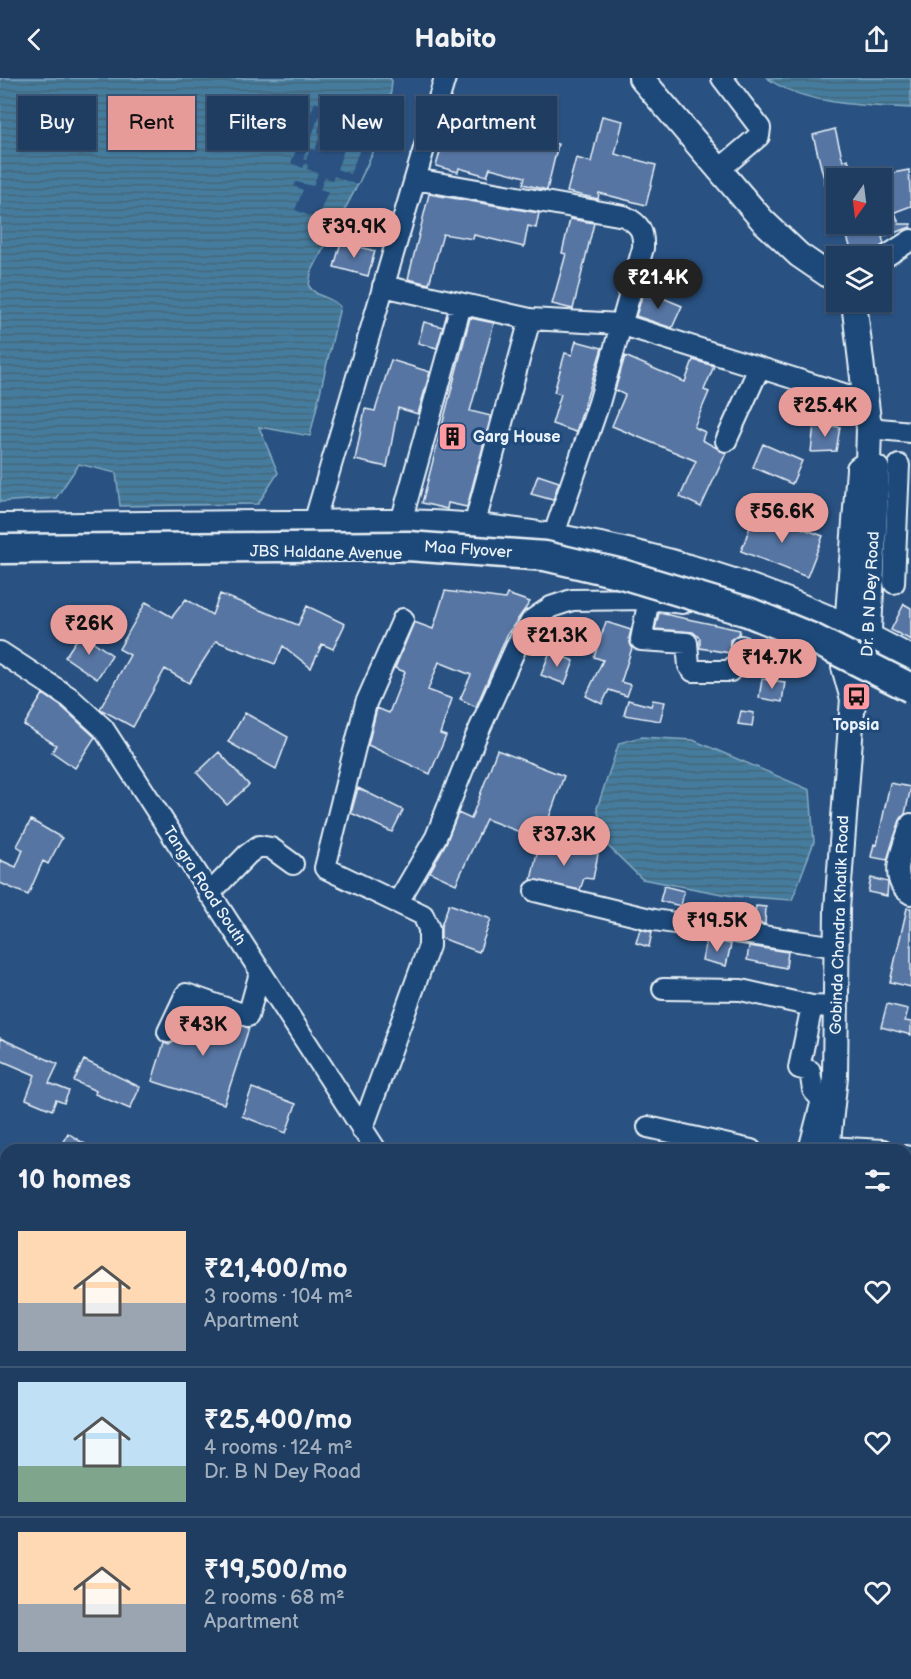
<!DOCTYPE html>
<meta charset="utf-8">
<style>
body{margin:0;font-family:"Balsamiq Sans",sans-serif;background:#2c486a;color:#f1f3f6;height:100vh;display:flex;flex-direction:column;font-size:22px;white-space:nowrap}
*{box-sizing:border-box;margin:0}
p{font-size:20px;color:#a1aebd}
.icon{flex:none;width:33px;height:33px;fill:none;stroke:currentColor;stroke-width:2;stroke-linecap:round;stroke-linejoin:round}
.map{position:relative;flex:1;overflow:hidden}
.panel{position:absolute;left:0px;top:1066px;width:912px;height:536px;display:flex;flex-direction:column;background:#1f3d61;border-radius:18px 18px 0 0;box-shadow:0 2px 4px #0004,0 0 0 2px #3c5676}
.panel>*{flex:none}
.top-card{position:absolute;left:18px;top:18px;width:600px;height:54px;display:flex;gap:12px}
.needle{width:39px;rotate:194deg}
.fabs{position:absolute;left:826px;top:90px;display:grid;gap:12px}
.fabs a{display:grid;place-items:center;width:66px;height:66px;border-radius:0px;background:#1f3d61;box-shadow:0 2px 4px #0004,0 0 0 2px #3c5676;font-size:30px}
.price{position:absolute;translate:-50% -51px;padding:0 14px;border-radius:21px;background:#e69b98;color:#111;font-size:20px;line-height:39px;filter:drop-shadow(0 2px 3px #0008)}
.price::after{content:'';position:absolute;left:50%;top:36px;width:18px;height:14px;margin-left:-9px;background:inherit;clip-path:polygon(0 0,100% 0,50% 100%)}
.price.on{background:#222;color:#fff}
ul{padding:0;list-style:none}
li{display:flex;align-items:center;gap:18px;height:150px;padding:0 18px}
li+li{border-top:2px solid #3c5676}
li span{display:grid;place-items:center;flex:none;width:168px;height:120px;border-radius:0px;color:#555}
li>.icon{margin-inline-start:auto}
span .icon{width:72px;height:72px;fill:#fffc;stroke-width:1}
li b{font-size:26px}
h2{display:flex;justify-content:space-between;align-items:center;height:72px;padding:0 18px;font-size:26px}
.chip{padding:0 21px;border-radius:0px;background:#1f3d61;box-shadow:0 2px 4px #0004,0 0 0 2px #3c5676;font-size:21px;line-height:54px}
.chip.on{background:#e69b98;color:#111}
header{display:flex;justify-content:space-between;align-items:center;height:78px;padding:0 18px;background:#1f3d61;font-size:27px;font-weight:700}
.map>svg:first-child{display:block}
</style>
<header><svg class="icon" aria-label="back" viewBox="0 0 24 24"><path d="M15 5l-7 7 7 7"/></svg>Habito<svg class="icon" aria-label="share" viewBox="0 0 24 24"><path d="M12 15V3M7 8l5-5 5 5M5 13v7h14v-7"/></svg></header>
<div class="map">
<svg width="911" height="1601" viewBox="0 0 911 1601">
<defs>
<pattern id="water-rules" width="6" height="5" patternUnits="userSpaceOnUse" patternTransform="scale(1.5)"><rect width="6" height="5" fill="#447c9e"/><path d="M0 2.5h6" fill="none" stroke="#456578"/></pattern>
</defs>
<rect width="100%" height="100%" fill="#295181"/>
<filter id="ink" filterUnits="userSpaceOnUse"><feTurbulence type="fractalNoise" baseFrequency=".0167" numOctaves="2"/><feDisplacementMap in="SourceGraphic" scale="12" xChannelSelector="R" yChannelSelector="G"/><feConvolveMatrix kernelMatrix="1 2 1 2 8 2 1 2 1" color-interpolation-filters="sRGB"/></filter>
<g filter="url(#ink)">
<!-- water -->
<path fill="url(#water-rules)" stroke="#86abc2" stroke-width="1.5" d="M0 0H390L392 3C388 67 339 137 311 195L309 208C316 220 332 218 340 229L310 358 259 349 278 395 258 426 120 428 116 395 79 386 56 420 0 424Z
M767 0H911V30C867 28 803 27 767 0Z
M641 659 693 662 810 712 814 764 792 822 733 818 642 801 606 766 597 730 619 665Z"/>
<!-- pier -->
<path fill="#295181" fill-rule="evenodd" d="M315 24 323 28 303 81 306 82 310 71 315 72 321 55 318 54 323 39 327 41 329 36 378 58 357 107 334 98 332 102 325 99 320 111 328 114 317 141 295 132 303 112 294 108 296 104 313 108 318 95 307 91 308 87 305 85 303 90 291 85ZM350 56 364 61 350 96 337 91Z"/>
<!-- building -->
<path fill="#5774a3" stroke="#e8f1f8" stroke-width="1.5" d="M602 38 623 43 615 76 656 87 646 127 599 115 598 121 567 114 576 80 591 84Z
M835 51 843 83 848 81 853 100H837V115L828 117 813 57Z
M446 53 504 65 507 56 558 66 547 112 523 106 525 99 490 90 487 98 459 90 458 94 436 88Z
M909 92 911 128 895 134 899 146H911V149L882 159 884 166 871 178H853L843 146H888L882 129V123L887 122 882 97Z
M429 116 539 135 536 150 528 148 524 169 474 157 473 161 443 156 429 206 408 201Z
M570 141 594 145 573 231 552 226 566 176 562 175Z
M341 164 375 173 368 198 334 189Z
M644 212 682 228 672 250 636 238Z
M470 240 494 245 470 333 491 338 467 429 448 425 447 431 422 425Z
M424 244 443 249 437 270 418 265Z
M576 263 602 270 576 354 552 346 561 316 554 314 565 275 572 277Z
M625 278 685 304 693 282 714 288 704 312 709 314 694 349 705 354 702 362 726 375 701 429 680 419 696 383 612 348 625 317 615 312Z
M391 282 430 294 418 336 398 330 387 389 355 382 365 331 375 333Z
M814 346 840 349 836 373 811 374Z
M763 366 802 383 792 406 753 389Z
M538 397 559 404 553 422 531 416Z
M756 433 823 458 807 499 741 473Z
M445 513 505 521 507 516 530 524 508 555 476 629 460 621 471 597 439 584 428 612 452 621 440 656 446 658 430 696 368 667 377 630 389 635 405 594 395 590 414 544 433 551Z
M220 516 298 547 307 528 345 546 333 571 322 566 311 590 283 568 275 586 216 563 189 605 165 591 133 649 100 631 130 577 119 571 146 524 172 539 186 521 212 537Z
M904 526 911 530V562L891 552Z
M659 535 740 552 739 556 730 562V575L700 570V560L693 554 655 551Z
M606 544 631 552 629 560 632 570 621 604 631 607 627 618 609 612 602 626 586 618 603 582 594 579Z
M81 555 112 577 97 601 65 579Z
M550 574 574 583 565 606 541 597Z
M795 579 809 580 808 594 794 593Z
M762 601 785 604 782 624 759 620Z
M43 616 62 629 95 659 75 690 52 674 56 667 24 647Z
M628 622 651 628 653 622 665 624 660 643 624 637Z
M741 633 754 635 752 648 738 646Z
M245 635 288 659 276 691 228 664Z
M497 672 564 698 541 762 486 741 456 806 430 794 446 765 458 735 471 741Z
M219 674 249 707 227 727 197 695Z
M890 705 911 709 905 736 900 742 887 782 871 779 874 766 877 767Z
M358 710 403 732 392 754 351 735Z
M31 742 62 760 48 786 43 783 28 817 0 805V782L16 789 23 772 17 768Z
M539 766 598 776 593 801 584 800 580 812 531 802Z
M871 800 888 804 887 818 868 814Z
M664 808 684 813 681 828 660 823Z
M449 826 491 841 479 874 441 860V848Z
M756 828 766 829 765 846 753 844Z
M907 830H911V909L890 904Z
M640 851 652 854 649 869 636 865Z
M707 862 731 866 726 888 702 882Z
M749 868 788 874 786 890 747 882Z
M887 926 908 931 905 943 911 944V957L881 949Z
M192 931 249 950 224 1026 152 1003 164 965 169 967 179 960Z
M0 960 58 986 49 1005 69 1013 64 1025 56 1022 52 1032 26 1021 35 997 0 982Z
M84 982 140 1009 130 1031 95 1016 96 1013 74 1003Z
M252 1010 296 1026 286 1055 242 1038Z
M68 1055 80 1063 95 1072H58Z"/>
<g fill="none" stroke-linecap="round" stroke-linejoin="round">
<defs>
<path id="minor" d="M445 0 415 101 624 138C640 146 644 153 643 170L599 325 553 459
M720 91 759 58 760 50 722 0
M882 181 911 162
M383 208 530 241 620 246 866 323
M869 350 911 354
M726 363 759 290
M401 444 461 227
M314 445 415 101
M474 448 530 241
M894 505 899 387
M649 521 641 562 687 565 689 588 693 593H730L742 580 741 568
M0 574 69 619 103 650 376 1072
M911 746C904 767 886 802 911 816
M535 813 654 842 837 869
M209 816 248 776 259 768 271 770 293 786
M398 824 436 759 475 661 517 567 532 542 551 529 572 522 649 521 683 525
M663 911 741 912 812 928 836 929
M168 954 186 916 248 938 260 895
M648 1049 751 1072
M362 1052 429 868V851L423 837 325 790 366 625 403 541
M828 1069 883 1072
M809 1072 822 1022 813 1012 810 993 799 990 812 928
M906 1078 911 1079
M0 1102 6 1105
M906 1139 911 1140
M906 1309 911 1310
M906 1373 911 1357
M906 1402 911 1403
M906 1416V1425
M906 1454 911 1457
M906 1496 911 1498
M906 1581 911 1583
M369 1596 378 1601
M534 1601 542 1596"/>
<path id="major" d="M641 0 763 143 799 177 837 203
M854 224 869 350 868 385
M0 448C99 447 197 445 296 445 355 444 415 442 474 448 628 463 775 507 911 580
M868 572 877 391 868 385
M827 1072 835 999 837 831 853 621 844 589 859 391 868 385
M795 1596V1601"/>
</defs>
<!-- minor casing -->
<use href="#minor" stroke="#e8f1f8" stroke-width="24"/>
<!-- major casing -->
<use href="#major" stroke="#e8f1f8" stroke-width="28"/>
<!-- minor -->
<use href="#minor" stroke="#1f4a7a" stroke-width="20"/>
<!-- major -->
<use href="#major" stroke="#1f4a7a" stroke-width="24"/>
<defs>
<path id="highway-bridge" d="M0 471 408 468 545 478 622 496 748 534 812 560 911 610"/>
</defs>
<!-- highway-bridge casing -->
<use href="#highway-bridge" stroke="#e8f1f8" stroke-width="33" stroke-linecap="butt"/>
<!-- highway-bridge -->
<use href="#highway-bridge" stroke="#1f4a7a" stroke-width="28"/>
</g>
</g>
<!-- icons -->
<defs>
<symbol id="building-square" viewBox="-11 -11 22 22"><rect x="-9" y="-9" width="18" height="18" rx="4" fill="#ff9aa2" stroke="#1f4a7a"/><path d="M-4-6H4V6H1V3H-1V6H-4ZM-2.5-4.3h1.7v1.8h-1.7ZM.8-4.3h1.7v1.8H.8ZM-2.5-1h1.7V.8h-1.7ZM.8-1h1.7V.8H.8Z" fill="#111"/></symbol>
<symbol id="bus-square" viewBox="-11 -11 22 22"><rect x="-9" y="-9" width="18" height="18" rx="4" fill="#ff9aa2" stroke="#1f4a7a"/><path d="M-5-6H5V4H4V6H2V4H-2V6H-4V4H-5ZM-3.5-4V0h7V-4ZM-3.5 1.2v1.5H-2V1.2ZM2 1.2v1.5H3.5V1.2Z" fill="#111"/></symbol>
</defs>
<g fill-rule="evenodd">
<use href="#building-square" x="436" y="342" width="33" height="33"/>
<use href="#bus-square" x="840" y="602" width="33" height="33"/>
</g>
<g text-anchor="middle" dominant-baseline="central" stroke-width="6" stroke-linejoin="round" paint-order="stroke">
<!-- poi labels -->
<g font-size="16" font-weight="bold" fill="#e8f1f8" stroke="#1f4a7a" text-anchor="start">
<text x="473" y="359">Garg House</text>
<text x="856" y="647" text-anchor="middle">Topsia</text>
</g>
<!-- street labels -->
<g font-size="16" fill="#e8f1f8" stroke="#1f4a7a">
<text transform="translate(468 472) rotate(4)">Maa Flyover</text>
<text transform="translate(326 475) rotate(1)">JBS Haldane Avenue</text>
<text transform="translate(871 516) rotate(-87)">Dr. B N Dey Road</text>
<text transform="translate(204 808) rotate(57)">Tangra Road South</text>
<text transform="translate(840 847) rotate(-88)">Gobinda Chandra Khatik Road</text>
</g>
</g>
</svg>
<div class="fabs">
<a><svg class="needle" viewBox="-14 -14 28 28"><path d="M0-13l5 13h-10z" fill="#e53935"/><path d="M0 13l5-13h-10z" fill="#a1aebd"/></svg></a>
<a><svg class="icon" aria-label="layers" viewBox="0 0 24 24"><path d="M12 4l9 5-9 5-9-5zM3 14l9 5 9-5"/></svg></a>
</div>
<b class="price" style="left:354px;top:181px">₹39.9K</b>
<b class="price on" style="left:658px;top:232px">₹21.4K</b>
<b class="price" style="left:825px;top:360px">₹25.4K</b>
<b class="price" style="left:782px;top:466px">₹56.6K</b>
<b class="price" style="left:89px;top:578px">₹26K</b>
<b class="price" style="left:557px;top:590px">₹21.3K</b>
<b class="price" style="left:772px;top:612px">₹14.7K</b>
<b class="price" style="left:564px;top:789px">₹37.3K</b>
<b class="price" style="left:717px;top:875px">₹19.5K</b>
<b class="price" style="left:203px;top:979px">₹43K</b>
<div class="top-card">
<a class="chip">Buy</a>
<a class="chip on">Rent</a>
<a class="chip">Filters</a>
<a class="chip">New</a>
<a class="chip">Apartment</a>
</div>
<section class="panel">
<h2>10 homes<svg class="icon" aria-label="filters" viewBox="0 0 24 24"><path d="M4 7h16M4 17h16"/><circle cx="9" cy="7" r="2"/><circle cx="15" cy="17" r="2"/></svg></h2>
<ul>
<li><span style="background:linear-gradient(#ffd9b3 60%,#9aa5b1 0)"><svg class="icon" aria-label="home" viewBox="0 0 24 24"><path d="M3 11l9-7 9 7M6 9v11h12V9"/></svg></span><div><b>₹21,400/mo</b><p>3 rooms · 104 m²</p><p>Apartment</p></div><svg class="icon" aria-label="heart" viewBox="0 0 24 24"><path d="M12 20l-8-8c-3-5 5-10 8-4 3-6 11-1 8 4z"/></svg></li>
<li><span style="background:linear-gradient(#bfe0f5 70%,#7fa58c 0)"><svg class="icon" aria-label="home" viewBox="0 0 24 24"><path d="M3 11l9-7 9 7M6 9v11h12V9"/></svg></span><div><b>₹25,400/mo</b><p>4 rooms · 124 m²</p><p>Dr. B N Dey Road</p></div><svg class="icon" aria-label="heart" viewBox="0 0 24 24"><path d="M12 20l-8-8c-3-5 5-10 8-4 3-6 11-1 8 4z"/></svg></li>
<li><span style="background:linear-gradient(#ffd9b3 60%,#9aa5b1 0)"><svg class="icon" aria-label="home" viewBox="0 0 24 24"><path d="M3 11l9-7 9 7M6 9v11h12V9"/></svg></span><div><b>₹19,500/mo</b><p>2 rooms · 68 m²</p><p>Apartment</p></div><svg class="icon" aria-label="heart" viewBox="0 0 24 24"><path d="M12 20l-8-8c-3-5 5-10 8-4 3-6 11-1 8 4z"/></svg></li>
</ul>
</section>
</div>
